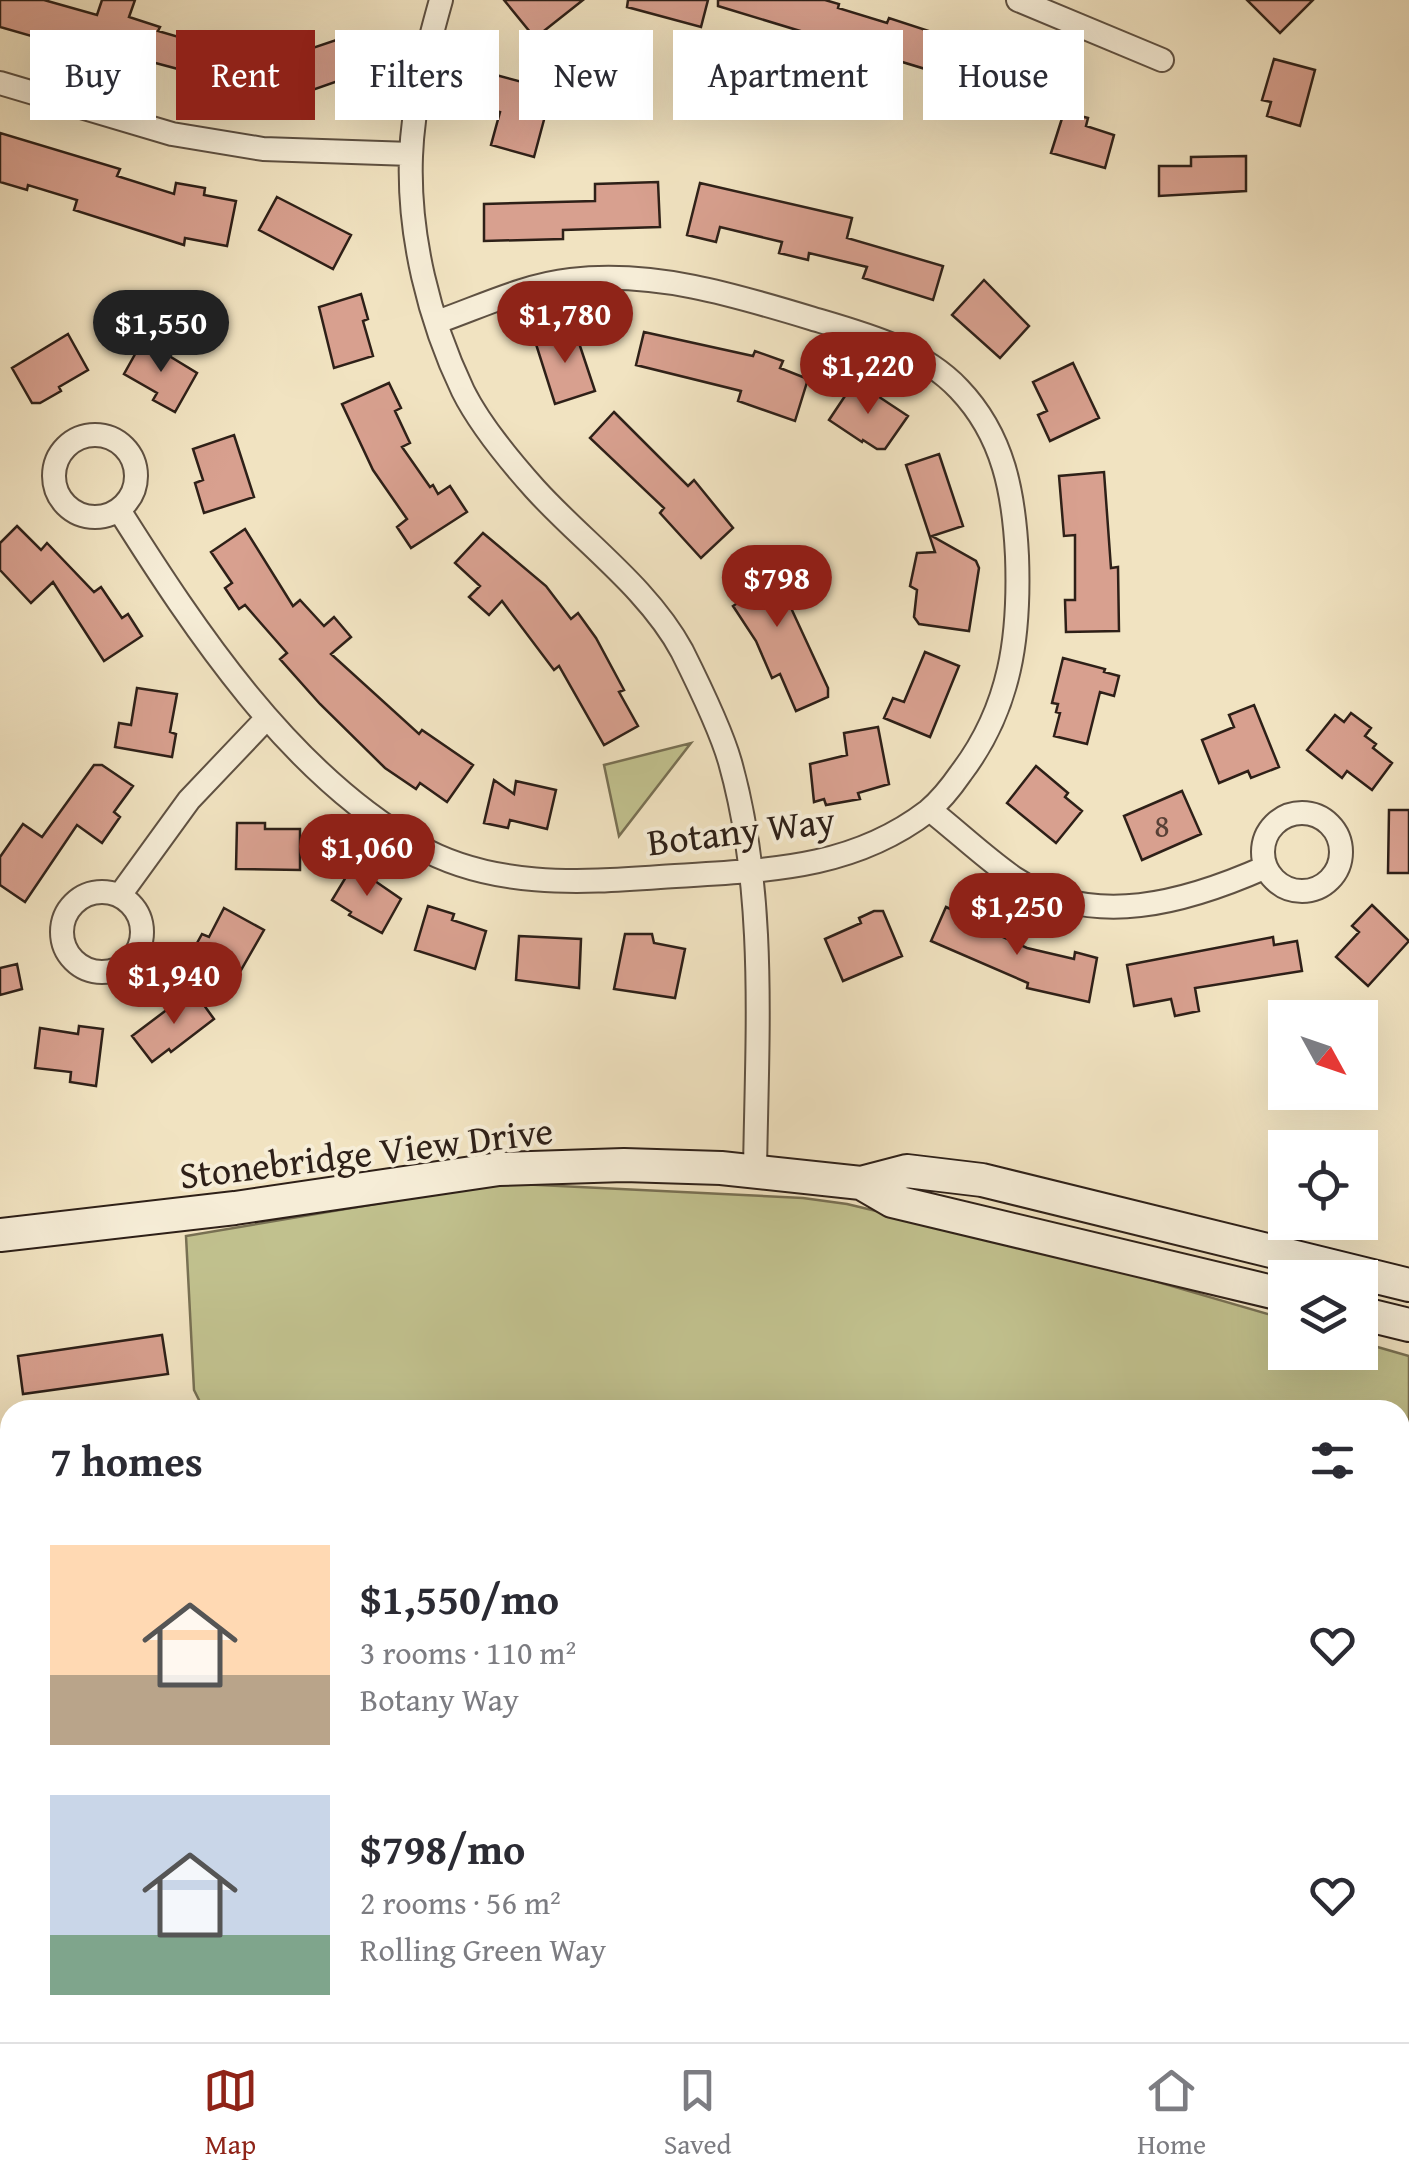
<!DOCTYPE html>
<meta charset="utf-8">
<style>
body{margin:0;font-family:"Gentium Book Plus",serif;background:#f7f7f7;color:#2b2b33;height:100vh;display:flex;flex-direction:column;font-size:38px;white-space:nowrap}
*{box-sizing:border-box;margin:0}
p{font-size:32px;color:#7c7c81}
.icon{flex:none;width:55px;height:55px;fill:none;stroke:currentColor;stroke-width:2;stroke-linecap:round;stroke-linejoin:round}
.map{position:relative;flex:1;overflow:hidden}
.sheet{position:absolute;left:0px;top:1400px;width:1410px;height:642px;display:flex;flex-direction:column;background:#fff;border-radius:30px 30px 0 0;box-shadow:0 10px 40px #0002}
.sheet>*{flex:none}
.top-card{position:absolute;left:30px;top:30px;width:1350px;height:90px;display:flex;gap:20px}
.needle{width:65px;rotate:130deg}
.buttons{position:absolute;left:1268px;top:1000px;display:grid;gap:20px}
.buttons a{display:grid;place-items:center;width:110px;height:110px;border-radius:0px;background:#fff;box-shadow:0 10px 40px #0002;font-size:50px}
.price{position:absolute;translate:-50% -85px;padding:0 22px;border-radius:35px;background:#8f2418;color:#fff;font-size:32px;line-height:65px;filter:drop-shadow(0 2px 5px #0008)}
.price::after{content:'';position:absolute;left:50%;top:60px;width:30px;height:22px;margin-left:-15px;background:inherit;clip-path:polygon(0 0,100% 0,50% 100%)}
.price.selected{background:#222;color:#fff}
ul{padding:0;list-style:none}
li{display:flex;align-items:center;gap:30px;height:250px;padding:0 50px}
li span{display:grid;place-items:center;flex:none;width:280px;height:200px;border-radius:0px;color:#555}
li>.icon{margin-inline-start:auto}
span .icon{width:120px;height:120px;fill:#fffc;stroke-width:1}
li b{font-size:42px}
h2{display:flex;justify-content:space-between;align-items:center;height:120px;padding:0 50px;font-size:42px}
.chip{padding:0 35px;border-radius:0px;background:#fff;box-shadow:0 10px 40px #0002;font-size:35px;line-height:90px}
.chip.selected{background:#8f2418;color:#fff}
.tabs{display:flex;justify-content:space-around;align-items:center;height:140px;border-top:2px solid #e1e1e2;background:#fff;font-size:28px;color:#7c7c81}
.tabs a{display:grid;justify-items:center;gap:5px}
.tabs .selected{color:#8f2418}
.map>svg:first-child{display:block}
</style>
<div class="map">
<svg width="1409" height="2042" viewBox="0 0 1409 2042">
<rect width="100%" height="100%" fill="#f1e3c1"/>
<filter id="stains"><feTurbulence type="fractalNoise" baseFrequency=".002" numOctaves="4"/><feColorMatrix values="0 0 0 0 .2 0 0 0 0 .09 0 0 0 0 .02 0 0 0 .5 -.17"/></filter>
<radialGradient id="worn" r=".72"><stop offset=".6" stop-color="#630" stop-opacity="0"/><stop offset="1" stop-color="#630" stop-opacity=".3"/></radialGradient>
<!-- green -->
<path fill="#c1c18e" stroke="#787053" stroke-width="2.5" d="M691 743 619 836 604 765Z
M499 1183 803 1198 847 1204 1089 1262 1285 1319V1352H1360V1342L1409 1356V1436L1400 1470V1410H204L194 1390 186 1236Z
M361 2033H464L480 2038 479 2033H727L679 2042H353Z"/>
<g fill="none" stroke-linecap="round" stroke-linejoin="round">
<!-- stream -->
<path stroke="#737d7c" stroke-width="8" d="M572 2042 583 2032"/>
</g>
<!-- building -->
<path fill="#d8a08f" stroke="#2e2018" stroke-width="2.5" d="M0 0H44L97 15 102 0H135L129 17 160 27 158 31 254 59 243 94 192 79 193 73 148 61 144 71 117 61 113 72 81 61 84 51 0 27Z
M504 0H583L535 38Z
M628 0H708L701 27 627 7Z
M718 0H825L839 4 838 8 887 23 889 18 938 34 935 44 993 63 994 58 1043 75 1031 110 957 85 958 79 718 6Z
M1247 0H1313L1280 33Z
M345 37 358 74 284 100 271 62Z
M1274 59 1315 70 1300 126 1267 116 1271 102 1262 100Z
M496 75 552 90 534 157 491 145 500 112 487 108Z
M1064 112 1088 118 1086 126 1114 135 1105 168 1051 153Z
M0 133 120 169 117 176 174 194 176 183 205 188 204 195 236 201 227 246 185 238 184 245 74 210 77 200 28 185 27 190 0 182Z
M1246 156V191L1159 196V166H1191V157Z
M658 182 660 227 563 230V239L484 241V204L595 201V184Z
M700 183 852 218 847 238 943 266 933 300 863 278 867 267 809 253 808 260 779 253 782 242 720 227 716 242 687 235Z
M277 197 351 235 333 269 259 230Z
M984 280 1029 326 1000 358 952 315Z
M361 294 368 319 363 321 373 356 334 368 319 307Z
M574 328 595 391 555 404 535 341Z
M644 332 753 356 755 351 783 361 780 368 808 379 795 421 738 401 741 391 636 365Z
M68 334 88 370 59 387 61 391 40 403H32L12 368Z
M143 340 197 373 175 412 153 400 157 393 124 374Z
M1073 363 1099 418 1050 441 1038 415 1047 411 1033 382Z
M855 381 908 416 885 449H877L863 440 862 442 829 420Z
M389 383 401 408 395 411 410 443 402 447 430 487 433 485 438 494 450 486 467 512 411 548 397 527 407 519 373 470 342 404Z
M614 412 688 486 694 480 733 528 701 558 660 513 664 508 590 438Z
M234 435 254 497 204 513 195 483 203 480 193 449Z
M939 454 963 526 932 536 976 561 979 568 969 631 919 624 914 617 917 590 910 586 917 553 935 552 906 465Z
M1104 472 1111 568 1118 567 1119 631 1066 632 1065 600H1075V535L1064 536 1059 476Z
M17 526 41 550 47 543 94 592 101 587 122 618 128 614 142 636 104 661 53 582 31 603 0 570V543Z
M245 529 293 606 300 600 324 626 334 617 351 637 331 654 419 734 422 730 473 765 447 802 420 783 416 789 385 768 320 704 280 659 287 653 245 605 239 609 225 588 232 583 211 552Z
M483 533 546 586 571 619 578 613 596 638 624 690 619 692 638 726 604 745 559 666 554 670 502 601 489 615 469 597 480 586 455 563Z
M763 551 796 606 791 608 828 688V697L796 711 780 674 772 678 756 641 733 606 742 600 726 574Z
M925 652 959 666 930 737 884 718 893 698 904 702Z
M1063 658 1105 669 1104 672 1119 676 1114 696 1100 692 1087 744 1054 736 1060 713 1056 712 1058 704 1052 703Z
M137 688 177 694 170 732 176 734 172 757 115 747 119 723 131 725Z
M1254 705 1279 767 1251 778 1248 771 1219 783 1202 740 1234 727 1229 715Z
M1351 713 1371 728 1365 736 1376 744 1373 748 1392 763 1372 790 1347 771 1342 778 1307 750 1335 715 1344 722Z
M878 727 889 784 858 793 860 799 826 805 824 799 814 802 810 764 847 755 844 733Z
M94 765H102L133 786 114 812 120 817 102 843 77 825 25 902 0 885V857L23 824 42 837Z
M1036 766 1068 793 1065 797 1082 811 1056 843 1007 803Z
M494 780 514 794 516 781 556 790 547 829 510 820 508 828 484 823Z
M1182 791 1201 834 1142 860 1124 816Z
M1389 810H1409V873H1388Z
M237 823H265V829H300V870L236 869Z
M355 862 375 874 372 879 401 899 382 933 349 915 351 912 332 900Z
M1372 905 1409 941 1368 986 1336 957 1359 932 1352 926Z
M428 906 454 914 452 920 486 931 475 969 415 950Z
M946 907 993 928 992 932 1027 948 1074 959 1075 952 1097 958 1089 1002 1027 988 1028 983 931 941Z
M224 908 264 930 233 984 192 960V952L202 934 209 937Z
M874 911H883L902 956 843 981 825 939 861 923 859 918Z
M625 934H652L654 943 685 949 675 998 614 989Z
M519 936 581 939 579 988 516 980Z
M1273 937 1274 945 1297 941 1302 971 1195 988 1199 1011 1175 1016 1171 999 1134 1006 1127 965Z
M17 964 22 989 0 995V968Z
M193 990 214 1019 171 1052 169 1049 152 1062 132 1036Z
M79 1026 103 1029 96 1086 70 1082 71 1072 35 1068 40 1028 78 1034Z
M162 1335 168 1374 23 1394 18 1356Z"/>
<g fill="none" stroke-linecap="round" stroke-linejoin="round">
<defs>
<path id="street" d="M441 0C427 50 413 103 411 156 408 235 429 320 463 391 480 425 509 460 535 489 582 541 648 588 682 651 697 681 721 730 730 762 767 893 757 1035 755 1170
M1018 0 1162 60
M0 83 172 134 263 149 411 154
M54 476a41 41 0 1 1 82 0a41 41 0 1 1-82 0Z
M119 510C196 632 288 771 416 845 490 888 579 883 660 877 757 870 847 873 928 811 940 801 952 786 961 773 1011 707 1020 636 1017 556 1014 494 1004 436 959 389 922 350 868 335 817 320 738 296 655 270 571 280 525 285 480 307 437 322
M930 810C958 832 985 858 1014 878 1093 930 1187 902 1266 867
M1263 852a39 39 0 1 1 78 0a39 39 0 1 1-78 0Z
M62 932a40 40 0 1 1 80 0a40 40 0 1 1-80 0Z
M120 895 189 800 266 719
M0 1452H10
M0 1717 10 1761
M1112 2042 1127 2035 1131 2042"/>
<path id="secondary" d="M861 1183 892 1201 1285 1295
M0 1235 235 1208 499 1169 624 1165 721 1168 861 1183 907 1171 982 1180 1409 1285
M1360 1313 1409 1325
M1400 1593 1409 1553
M1320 2032 1321 2042"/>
</defs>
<!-- street casing -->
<use href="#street" stroke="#5f5142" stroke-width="26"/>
<!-- secondary casing -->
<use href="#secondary" stroke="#2e2018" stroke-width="36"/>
<!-- street -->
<use href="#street" stroke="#f6edd7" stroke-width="22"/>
<!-- secondary -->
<use href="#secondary" stroke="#f6edd7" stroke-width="32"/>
</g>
<g text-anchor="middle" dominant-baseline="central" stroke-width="8" stroke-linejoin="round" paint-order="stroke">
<!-- number labels -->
<g font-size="32" fill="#584036">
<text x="1162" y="825">8</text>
</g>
<!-- street labels -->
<g font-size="38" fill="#2e2018" stroke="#f6edd7">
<text transform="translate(741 830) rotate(-7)">Botany Way</text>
<text transform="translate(366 1152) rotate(-7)">Stonebridge View Drive</text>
</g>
</g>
<rect width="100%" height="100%" filter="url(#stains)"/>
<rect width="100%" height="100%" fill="url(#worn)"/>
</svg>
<div class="buttons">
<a><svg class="needle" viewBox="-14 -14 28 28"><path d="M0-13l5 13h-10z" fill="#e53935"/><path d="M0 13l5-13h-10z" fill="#7c7c81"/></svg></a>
<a><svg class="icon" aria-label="locate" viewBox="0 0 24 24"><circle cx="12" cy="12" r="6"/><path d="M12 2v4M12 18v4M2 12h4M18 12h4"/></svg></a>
<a><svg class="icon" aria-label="layers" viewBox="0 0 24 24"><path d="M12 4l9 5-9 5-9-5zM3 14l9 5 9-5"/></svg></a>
</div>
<b class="price" style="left:565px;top:366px">$1,780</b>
<b class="price selected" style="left:161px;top:375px">$1,550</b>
<b class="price" style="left:868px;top:417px">$1,220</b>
<b class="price" style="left:777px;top:630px">$798</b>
<b class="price" style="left:367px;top:899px">$1,060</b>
<b class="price" style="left:1017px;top:958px">$1,250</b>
<b class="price" style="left:174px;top:1027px">$1,940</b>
<div class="top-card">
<a class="chip">Buy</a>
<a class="chip selected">Rent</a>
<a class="chip">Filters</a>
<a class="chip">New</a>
<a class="chip">Apartment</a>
<a class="chip">House</a>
</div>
<section class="sheet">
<h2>7 homes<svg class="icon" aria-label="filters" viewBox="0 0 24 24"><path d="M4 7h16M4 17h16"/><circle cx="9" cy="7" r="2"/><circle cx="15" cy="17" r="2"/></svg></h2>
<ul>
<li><span style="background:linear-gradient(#ffd9b3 65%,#b9a48a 0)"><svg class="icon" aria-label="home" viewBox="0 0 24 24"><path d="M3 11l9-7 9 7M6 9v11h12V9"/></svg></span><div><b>$1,550/mo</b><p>3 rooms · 110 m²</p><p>Botany Way</p></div><svg class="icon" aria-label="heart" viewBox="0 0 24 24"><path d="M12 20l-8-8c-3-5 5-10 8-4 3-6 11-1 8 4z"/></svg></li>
<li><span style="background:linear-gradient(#c9d6e8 70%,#7fa58c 0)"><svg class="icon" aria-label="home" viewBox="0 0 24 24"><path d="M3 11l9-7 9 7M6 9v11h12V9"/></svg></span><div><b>$798/mo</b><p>2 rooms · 56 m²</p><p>Rolling Green Way</p></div><svg class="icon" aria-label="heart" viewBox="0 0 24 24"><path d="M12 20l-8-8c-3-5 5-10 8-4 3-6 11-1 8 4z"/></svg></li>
</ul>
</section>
</div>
<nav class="tabs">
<a class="selected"><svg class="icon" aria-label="map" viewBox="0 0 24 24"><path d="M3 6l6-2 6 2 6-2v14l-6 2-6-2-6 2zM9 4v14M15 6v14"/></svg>Map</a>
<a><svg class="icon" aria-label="saved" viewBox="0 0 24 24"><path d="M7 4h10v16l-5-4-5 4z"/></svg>Saved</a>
<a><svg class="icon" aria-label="home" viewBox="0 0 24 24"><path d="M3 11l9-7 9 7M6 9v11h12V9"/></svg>Home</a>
</nav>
